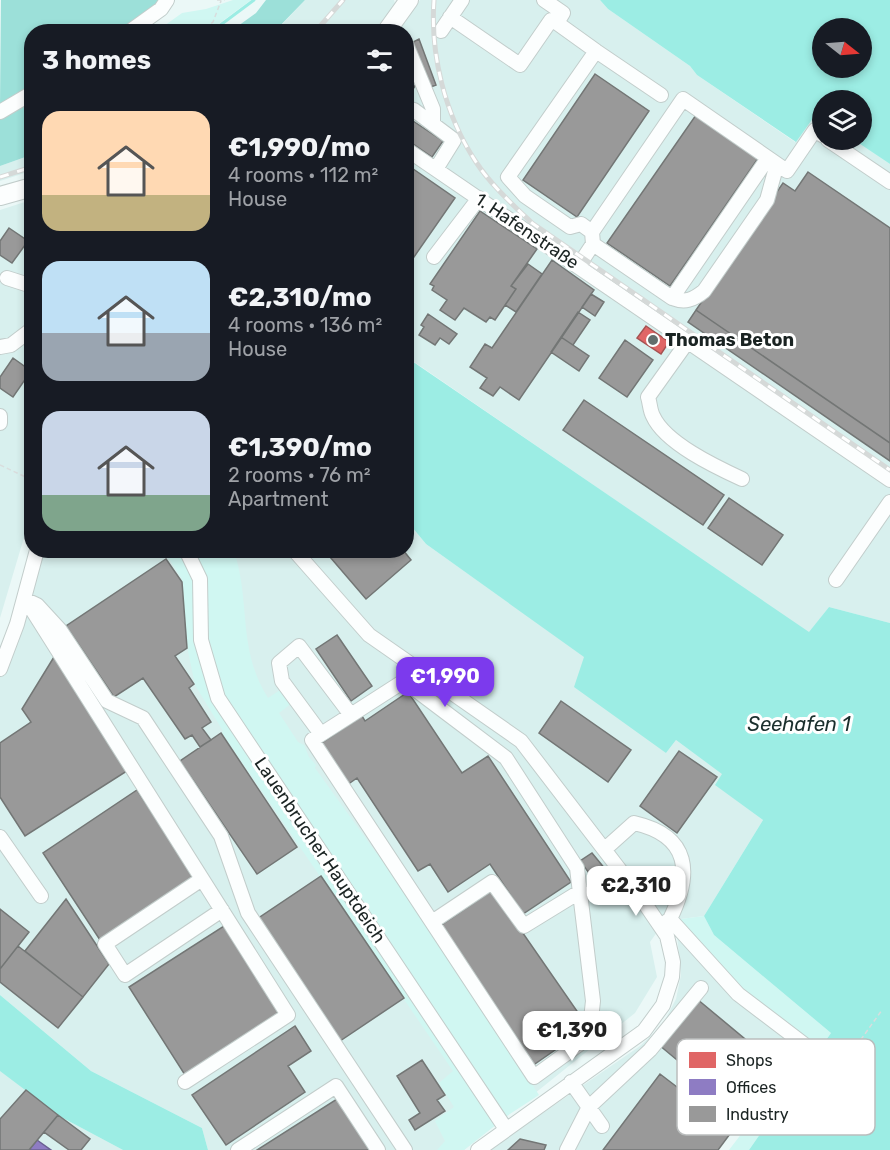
<!DOCTYPE html>
<meta charset="utf-8">
<style>
body{margin:0;font-family:Rubik,sans-serif;background:#20242c;color:#f1f3f6;height:100vh;display:flex;flex-direction:column;font-size:22px;white-space:nowrap}
*{box-sizing:border-box;margin:0}
p{font-size:20px;color:#9ea1a6}
.icon{flex:none;width:33px;height:33px;fill:none;stroke:currentColor;stroke-width:2;stroke-linecap:round;stroke-linejoin:round}
.map{position:relative;flex:1;overflow:hidden}
.details{position:absolute;left:24px;top:24px;width:390px;height:534px;display:flex;flex-direction:column;background:#171b24;border-radius:24px;box-shadow:0 3px 9px #0003}
.details>*{flex:none}
.needle{width:39px;rotate:107deg}
.controls{position:absolute;left:812px;top:18px;display:grid;gap:12px}
.controls a{display:grid;place-items:center;width:60px;height:60px;border-radius:50%;background:#171b24;box-shadow:0 3px 9px #0003;font-size:30px}
.price{position:absolute;translate:-50% -51px;padding:0 14px;border-radius:12px;background:#fff;color:#222;font-size:20px;line-height:39px;filter:drop-shadow(0 2px 3px #0008)}
.price::after{content:'';position:absolute;left:50%;top:36px;width:18px;height:14px;margin-left:-9px;background:inherit;clip-path:polygon(0 0,100% 0,50% 100%)}
.price.selected{background:#7c3aed;color:#fff}
ul{padding:0;list-style:none}
li{display:flex;align-items:center;gap:18px;height:150px;padding:0 18px}
li span{display:grid;place-items:center;flex:none;width:168px;height:120px;border-radius:18px;color:#555}
li>.icon{margin-inline-start:auto}
span .icon{width:72px;height:72px;fill:#fffc;stroke-width:1}
li b{font-size:26px}
h2{display:flex;justify-content:space-between;align-items:center;height:72px;padding:0 18px;font-size:26px}
.map>svg:first-child{display:block}
</style>
<div class="map">
<svg width="890" height="1150" viewBox="0 0 890 1150">
<rect width="100%" height="100%" fill="#ebf8f7"/>
<!-- built -->
<path fill="#d8f0ee" d="M305 0H394L395 4 374 31 275 32Z
M420 0H600L608 9 690 66 697 75 795 142 816 114 822 118V140H854L890 164V623L829 607 809 633 407 357 406 32H398Z
M31 155V171L0 181V166Z
M31 200V514L0 618V210Z
M407 521 426 544 585 657 666 753 676 740 723 774 716 785 763 820 704 916 665 921 650 942 657 977 635 1013 464 1150H208L202 1128 91 1071 0 995V655L35 551 406 550Z
M677 935 735 998 796 1048 718 1150H489L640 1046 662 1026 676 999 681 975Z
M0 1070 61 1117 123 1150H0Z"/>
<!-- green -->
<path fill="#d0f7f2" d="M233 0H251L209 31H157L182 13 206 9Z
M164 551H180L196 577 206 674 497 1124 464 1150H437L445 1141 435 1121 454 1107 439 1083 453 1071 222 733 223 731 195 685 188 651 182 579Z
M191 551H234C251 602 237 649 268 698L283 688 292 703 279 713 298 742 304 745 309 757 316 765 315 768 377 854 383 853 539 1095 504 1118 358 895 235 716 220 687 209 650 206 588Z
M704 916 714 935 831 1033 749 1150H729L755 1116 753 1111 801 1049 665 921Z"/>
<!-- forest -->
<path fill="#9ce0d9" d="M163 0 145 17 121 31 32 32 31 86 0 105 1 0Z
M266 0H305L275 31H231L256 13Z
M31 97V131L28 132 31 137V155L0 166V116Z"/>
<!-- water -->
<path fill="#9cede4" fill-rule="evenodd" d="M600 0H890V164L854 140H861V100H822V118L816 114 796 142 697 75 690 66 608 9ZM861 28V68H822V28Z
M406 357 809 632 829 607 890 623V1150H749L831 1033 714 935 704 916 763 820 715 785 722 774 676 740 666 753 574 687 584 657 426 544 407 521Z
M0 995 91 1071 202 1128 208 1150H123L61 1117 0 1071Z"/>
<!-- shops -->
<path fill="#e06666" stroke="#a55252" stroke-width="1.5" d="M646 326 669 342 661 354 637 338Z"/>
<!-- offices -->
<path fill="#8e7cc3" stroke="#6b6193" stroke-width="1.5" d="M37 1140 51 1150H29Z"/>
<!-- industry -->
<path fill="#999" stroke="#737675" stroke-width="1.5" d="M419 39 436 85 428 88 411 43Z
M406 73 414 78 410 83 415 86 408 97Z
M595 74 649 111 577 217 523 180Z
M696 115 759 157 670 286 607 243Z
M407 117 443 141 432 157 406 139Z
M406 164 455 198 407 267H406Z
M808 172 890 228V443L696 310 783 183 795 191Z
M480 211 537 249 511 286 516 289 495 320 490 317 486 322 464 308 455 320 440 310 447 300 432 290 434 286 430 284Z
M9 228 28 241 12 263 0 255V241Z
M552 260 594 290 519 400 500 387 493 396 480 388 487 378 470 367 485 344 492 348Z
M528 264 542 274 516 312 505 305 516 289 511 286Z
M591 294 604 302 595 316 582 307Z
M696 310 890 443V461L688 322Z
M578 312 590 320 573 345 561 337Z
M428 314 457 334 449 344 440 338 435 345 419 335 424 327 421 325Z
M561 337 589 356 579 371 551 352Z
M625 340 653 360 627 397 599 378Z
M13 358 31 371 13 397 0 388V377Z
M584 400 724 495 703 525 563 430Z
M729 498 783 535 762 565 708 528Z
M324 550H403L411 560 366 599Z
M166 559 182 582 187 648 175 656 194 684 189 688 211 722 202 728 211 740 200 747 192 735 185 739 143 678 114 697 66 626Z
M337 635 372 686 351 701 316 649Z
M54 657 130 769 25 836 0 797V743L31 722 22 709Z
M408 692 462 773 488 756 571 882 523 914 490 864 448 892 430 864 418 871 357 778 347 785 320 744 362 716 365 721Z
M561 701 631 750 608 782 539 733Z
M221 733 297 847 257 874 180 761Z
M679 751 717 777 677 833 640 806Z
M137 790 195 877 100 940 43 853Z
M592 853 610 875 598 885 580 861Z
M321 876 404 998 340 1041 257 919Z
M493 890 588 1027 532 1066 437 928Z
M66 899 109 964 83 997 25 951Z
M0 909 29 932 0 969Z
M224 926 280 1014 185 1075 129 987Z
M18 946 83 997 58 1028 0 982V969Z
M697 999 774 1063 736 1109 659 1045Z
M295 1026 311 1051 288 1066 305 1092 226 1145 192 1095Z
M422 1060 445 1095 437 1100 445 1111 415 1130 409 1120 420 1113 397 1076Z
M660 1074 733 1130 718 1150H603Z
M26 1090 58 1115 29 1150H0V1119Z
M337 1099 370 1150H257Z
M58 1115 90 1139 81 1150H69L44 1132Z
M520 1139 546 1145 544 1150H508Z"/>
<g fill="none" stroke-linecap="round" stroke-linejoin="round">
<!-- stream -->
<path stroke="#9cede4" stroke-width="3" d="M211 32 254 0"/>
<defs>
<path id="minor" d="M544 0 563 13 557 23 596 51
M450 17 520 65 551 20 557 23
M441 31 462 0
M129 32 161 9 167 0
M406 44 433 109V123
M406 108 414 110 454 140 436 169
M0 112 32 93
M828 140 890 182
M406 149 890 480
M592 232 581 224 570 227 525 196 508 177 596 51 661 95
M593 244 672 298 768 158
M434 257 479 198
M579 265 593 244 592 232 683 99 787 171 815 130 822 135
M7 278 32 286
M672 298C685 303 693 300 704 291L767 200 777 164
M688 341 648 397C650 403 650 411 653 416 665 443 716 467 742 479
M0 347 11 345 32 329
M0 416V423
M186 550 200 579 201 640 218 698 506 1129
M294 550 369 635 521 741 639 895 667 936 673 962 672 977 663 1005 644 1031 478 1150
M836 580 890 502
M24 599 37 605 60 630 107 701 143 718 221 836 248 913 405 1150
M31 608 288 1015 185 1082
M0 669 17 624 37 550
M404 681 506 758 577 868 593 1001 589 1037 534 1077 312 740Z
M321 734 282 681 279 663 299 646 351 715
M0 837 41 896
M605 849 634 823C691 836 692 874 670 919
M202 879 105 944 125 975 222 910
M432 922 492 882 524 926 581 891
M661 926 670 919 738 994 805 1045
M571 1082 602 1126
M238 1150 336 1086 378 1150
M567 1150 589 1107 650 1050 701 988"/>
<path id="major" d="M386 32 409 0
M0 196 32 187"/>
</defs>
<!-- minor casing -->
<use href="#minor" stroke="#c2cdcb" stroke-width="16"/>
<!-- major casing -->
<use href="#major" stroke="#c2cdcb" stroke-width="20"/>
<!-- path -->
<path stroke="#d9dddd" stroke-width="1.5" stroke-dasharray="4.5 3" stroke-linecap="butt" d="M217 0H225
M199 32 213 22 221 1
M0 465 32 480
M852 1052 882 1010
M817 1100 837 1073"/>
<!-- minor -->
<use href="#minor" stroke="#fcfefe" stroke-width="14"/>
<!-- major -->
<use href="#major" stroke="#fcfefe" stroke-width="18"/>
<defs>
<path id="rail" d="M434 0C430 55 445 115 476 162 491 185 512 204 532 223L890 470
M315 32 343 0
M0 177 32 167"/>
</defs>
<!-- rail casing -->
<use href="#rail" stroke="#d5d9d8" stroke-width="5"/>
<!-- rail -->
<use href="#rail" stroke="#fff" stroke-width="3" stroke-dasharray="9" stroke-linecap="butt"/>
</g>
<!-- markers -->
<circle fill="#636e6d" stroke="#fff" stroke-width="2" cx="653" cy="340" r="6"/>
<g text-anchor="middle" dominant-baseline="central" stroke-width="6" stroke-linejoin="round" paint-order="stroke">
<!-- street labels -->
<g font-size="18" fill="#1a2322" stroke="#fff">
<text transform="translate(527 231) rotate(34)">1. Hafenstraße</text>
<text transform="translate(320 850) rotate(56)">Lauenbrucher Hauptdeich</text>
</g>
<!-- poi labels -->
<g font-size="18" font-weight="bold" fill="#1a2322" stroke="#fff" text-anchor="start">
<text x="665" y="340">Thomas Beton</text>
</g>
<!-- water labels -->
<g font-size="20" font-style="italic" fill="#1b2f2d" stroke="#fff">
<text x="799" y="724">Seehafen 1</text>
</g>
</g>
<!-- legend -->
<rect x="677" y="1039" width="198" height="96" rx="9" fill="#fff" stroke="#babdbd" stroke-width="1.5"/>
<rect x="689" y="1052" width="27" height="16" fill="#e06666"/>
<rect x="689" y="1079" width="27" height="16" fill="#8e7cc3"/>
<rect x="689" y="1106" width="27" height="16" fill="#999"/>
<g font-size="16" fill="#1a2322">
<text x="726" y="1066">Shops</text>
<text x="726" y="1093">Offices</text>
<text x="726" y="1120">Industry</text>
</g>
</svg>
<div class="controls">
<a><svg class="needle" viewBox="-14 -14 28 28"><path d="M0-13l5 13h-10z" fill="#e53935"/><path d="M0 13l5-13h-10z" fill="#9ea1a6"/></svg></a>
<a><svg class="icon" aria-label="layers" viewBox="0 0 24 24"><path d="M12 4l9 5-9 5-9-5zM3 14l9 5 9-5"/></svg></a>
</div>
<b class="price selected" style="left:445px;top:708px">€1,990</b>
<b class="price" style="left:636px;top:917px">€2,310</b>
<b class="price" style="left:572px;top:1062px">€1,390</b>
<section class="details">
<h2>3 homes<svg class="icon" aria-label="filters" viewBox="0 0 24 24"><path d="M4 7h16M4 17h16"/><circle cx="9" cy="7" r="2"/><circle cx="15" cy="17" r="2"/></svg></h2>
<ul>
<li><span style="background:linear-gradient(#ffd9b3 70%,#c2b280 0)"><svg class="icon" aria-label="home" viewBox="0 0 24 24"><path d="M3 11l9-7 9 7M6 9v11h12V9"/></svg></span><div><b>€1,990/mo</b><p>4 rooms · 112 m²</p><p>House</p></div></li>
<li><span style="background:linear-gradient(#bfe0f5 60%,#9aa5b1 0)"><svg class="icon" aria-label="home" viewBox="0 0 24 24"><path d="M3 11l9-7 9 7M6 9v11h12V9"/></svg></span><div><b>€2,310/mo</b><p>4 rooms · 136 m²</p><p>House</p></div></li>
<li><span style="background:linear-gradient(#c9d6e8 70%,#7fa58c 0)"><svg class="icon" aria-label="home" viewBox="0 0 24 24"><path d="M3 11l9-7 9 7M6 9v11h12V9"/></svg></span><div><b>€1,390/mo</b><p>2 rooms · 76 m²</p><p>Apartment</p></div></li>
</ul>
</section>
</div>
